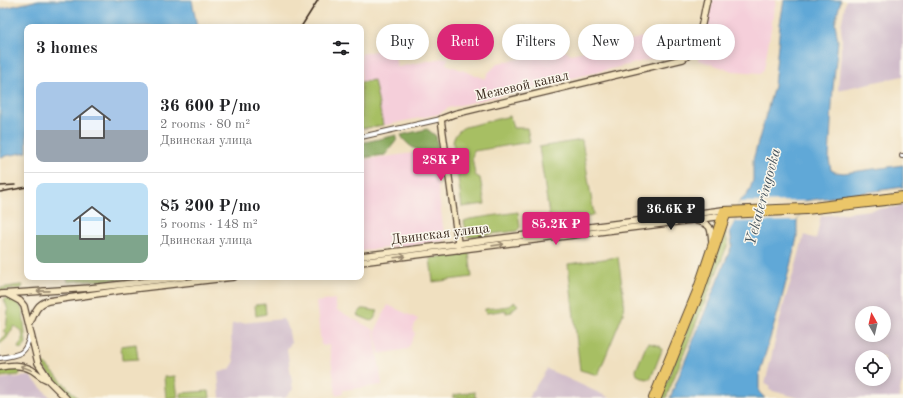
<!DOCTYPE html>
<meta charset="utf-8">
<style>
body{margin:0;font-family:"Old Standard TT",serif;background:#f2f2f2;color:#202124;height:100vh;display:flex;flex-direction:column;font-size:15px;white-space:nowrap}
*{box-sizing:border-box;margin:0}
p{font-size:13px;color:#757577}
.icon{flex:none;width:22px;height:22px;fill:none;stroke:currentColor;stroke-width:2;stroke-linecap:round;stroke-linejoin:round}
.map{position:relative;flex:1;overflow:hidden}
.drawer{position:absolute;left:24px;top:24px;width:340px;height:256px;display:flex;flex-direction:column;background:#fff;border-radius:8px;box-shadow:0 2px 10px #0003}
.drawer>*{flex:none}
.hud{position:absolute;left:376px;top:24px;width:380px;height:36px;display:flex;gap:8px}
.needle{width:26px;rotate:352deg}
.fabs{position:absolute;left:855px;top:306px;display:grid;gap:8px}
.fabs a{display:grid;place-items:center;width:36px;height:36px;border-radius:50%;background:#fff;box-shadow:0 2px 10px #0003;font-size:20px}
.price{position:absolute;translate:-50% -34px;padding:0 9px;border-radius:4px;background:#db2777;color:#fff;font-size:13px;line-height:26px;filter:drop-shadow(0 1px 2px #0008)}
.price::after{content:'';position:absolute;left:50%;top:24px;width:12px;height:9px;margin-left:-6px;background:inherit;clip-path:polygon(0 0,100% 0,50% 100%)}
.price.active{background:#222;color:#fff}
ul{padding:0;list-style:none}
li{display:flex;align-items:center;gap:12px;height:100px;padding:0 12px}
li+li{border-top:1px solid #e0e0e0}
li span{display:grid;place-items:center;flex:none;width:112px;height:80px;border-radius:8px;color:#555}
li>.icon{margin-inline-start:auto}
span .icon{width:48px;height:48px;fill:#fffc;stroke-width:1}
li b{font-size:17px}
h2{display:flex;justify-content:space-between;align-items:center;height:48px;padding:0 12px;font-size:17px}
.chip{padding:0 14px;border-radius:18px;background:#fff;box-shadow:0 2px 10px #0003;font-size:14px;line-height:36px}
.chip.active{background:#db2777;color:#fff}
.map>svg:first-child{display:block}
</style>
<div class="map">
<svg width="903" height="398" viewBox="0 0 903 398">
<rect width="100%" height="100%" fill="#fbf7ec"/>
<filter id="ink" filterUnits="userSpaceOnUse"><feTurbulence type="fractalNoise" baseFrequency=".025" numOctaves="2"/><feDisplacementMap in="SourceGraphic" scale="8" xChannelSelector="R" yChannelSelector="G"/><feConvolveMatrix kernelMatrix="1 2 1 2 8 2 1 2 1" color-interpolation-filters="sRGB"/></filter>
<filter id="wash" filterUnits="userSpaceOnUse"><feTurbulence type="fractalNoise" baseFrequency=".012" numOctaves="4" result="noise"/><feDisplacementMap in="SourceGraphic" scale="16" xChannelSelector="R" yChannelSelector="G"/><feGaussianBlur stdDeviation="0.9" result="paint"/><feColorMatrix in="noise" values="0 0 0 0 0 0 0 0 0 0 0 0 0 0 0 0 0 1.4 0 .05"/><feComposite in="paint" operator="in"/></filter>
<g filter="url(#wash)">
<rect width="100%" height="100%" fill="#f0e0c0"/>
<!-- built -->
<path fill="#f5cfda" d="M713 0H776L764 69 760 73 733 71 698 60Z
M690 26V37L687 45 681 52 448 108 439 114 361 130V54L393 47 397 67 448 57 446 64 485 79 488 73 498 63 563 50 571 54Z
M433 152 445 241 361 251V160L414 153Z
M335 299 337 310 374 330 382 385 343 390V393L336 395 329 345 323 346 321 344 316 302Z
M388 305 418 319 413 328 415 334 408 349 379 354 375 331Z"/>
<!-- industrial -->
<path fill="#d1bdcb" fill-rule="evenodd" d="M846 0H903V76L838 90 842 38 841 27Z
M903 206V381L902 385H901L899 398H799L769 390 770 385 765 384 784 303 797 262 804 235 816 239 821 216ZM862 313H884V335H862ZM862 357H884V379H862Z
M283 319 288 327 291 343 287 349 293 389 288 395 285 398H220L218 373 230 369 234 363 231 337 232 324Z
M547 369 584 386 610 398H528Z
M30 376 51 398H0V379Z"/>
<!-- green -->
<path fill="#a7bf64" stroke="#717441" d="M374 80 383 125 361 129V82Z
M510 116 513 128H527L530 142 474 151 472 157 475 175 480 178 485 204 462 207 453 142C454 136 459 129 465 127Z
M582 140 594 215 550 221 539 147Z
M518 212 520 227 517 231 467 237 464 221 470 219Z
M725 230 728 244 666 398H661Z
M469 253 472 277 433 282 430 258Z
M618 257 624 299 623 314 598 375 580 370 568 264Z
M67 277H136L103 281 87 280 68 282Z
M20 285H23L22 288 0 291V288Z
M7 298 11 299 18 302 23 311 26 343 22 350 19 349 18 347 23 341 22 331 14 326 7 338 0 344V341L7 334 3 331 6 329 8 310 4 299Z
M515 302 518 305 512 310V312L506 313V310L487 313 485 312V309L509 306Z
M265 304 266 314 256 316 255 305Z
M362 309H364L378 311 374 319 371 321 357 315Z
M649 343 660 346 662 350 651 378 646 379 637 375 636 370 646 346Z
M136 344 138 359 122 360 121 346Z
M44 363 77 397 73 398 46 370 42 364Z
M19 368 22 369 19 375 0 377V370Z
M175 376 178 397 166 398 164 377Z
M209 391 210 398H181V393Z
M475 392V398H477H453V395Z"/>
<!-- forest -->
<path fill="#85a65a" stroke="#60683c" d="M427 129 436 136 438 150C432 150 426 151 421 151 414 150 403 141 401 135Z
M397 135 396 141 385 155 361 158V143Z
M438 152 441 178 421 163 414 153Z"/>
<!-- water -->
<path fill="#60a8d7" stroke="#4e697a" d="M39 0H192L197 27H27V152L0 157V9Z
M784 0H841L835 23 838 41 833 88 829 159 831 170 835 172 844 173 903 165V187L804 201 797 221V238L781 302 759 375V392L765 398H670L732 245 730 231 735 222 739 202 747 195 750 189 753 180V160L774 86 780 24Z"/>
<!-- pier -->
<path fill="#f0e0c0" d="M804 201 797 221 735 222 739 202Z"/>
</g>
<g filter="url(#ink)">
<g fill="none" stroke-linecap="round" stroke-linejoin="round">
<defs>
<path id="street" d="M361 137 441 119
M902 156H903
M0 358C20 354 25 356 30 335"/>
<path id="secondary" d="M697 221C712 224 711 229 712 243
M459 250 441 119 454 114 683 59C701 49 702 19 707 0
M361 256 723 210
M361 262 724 216
M0 294 90 288 184 277
M7 294 20 301 24 306 38 363 46 375 48 380 66 398
M29 326C34 315 36 304 48 301L123 290 234 277
M0 367C11 365 21 364 32 370 38 374 42 378 48 380"/>
<path id="primary" d="M652 398 696 291 723 210 804 207 903 195
M658 398 701 292 727 215 806 211 903 200"/>
</defs>
<!-- street casing -->
<use href="#street" stroke="#564536" stroke-width="6"/>
<!-- secondary casing -->
<use href="#secondary" stroke="#564536" stroke-width="8"/>
<!-- primary casing -->
<use href="#primary" stroke="#564536" stroke-width="8"/>
<!-- street -->
<use href="#street" stroke="#fff" stroke-width="4"/>
<!-- secondary -->
<use href="#secondary" stroke="#f7e8c3" stroke-width="5.5"/>
<!-- primary -->
<use href="#primary" stroke="#ebc669" stroke-width="6"/>
<!-- rail -->
<path stroke="#3b2a1e" stroke-width="1.5" d="M301 27 318 0
M0 186 15 185
M0 192 27 187"/>
</g>
<!-- one-way arrows -->
<defs><path id="oneway-shaft" d="M-6 0H5M1.5-3L5.5 0L1.5 3" fill="none" stroke-width="1.6" stroke-linecap="round" stroke-linejoin="round"/></defs>
<g stroke="#998970">
<use href="#oneway-shaft" transform="translate(498 245) rotate(-8)"/>
<use href="#oneway-shaft" transform="translate(400 257) rotate(-7)"/>
<use href="#oneway-shaft" transform="translate(43 291) rotate(179)"/>
<use href="#oneway-shaft" transform="translate(26 368) rotate(-159)"/>
</g>
</g>
<g text-anchor="middle" dominant-baseline="central" stroke-width="3" stroke-linejoin="round" paint-order="stroke">
<!-- street labels -->
<g font-size="14" fill="#3b2a1e" stroke="#fbf7ec">
<text transform="translate(522 86) rotate(-13)">Межевой канал</text>
<text transform="translate(440 234) rotate(-7)">Двинская улица</text>
</g>
<!-- water labels -->
<g font-size="15" font-style="italic" fill="#48565f" stroke="#fbf7ec">
<text transform="translate(764 197) rotate(-75)">Yekateringovka</text>
</g>
</g>
</svg>
<div class="fabs">
<a><svg class="needle" viewBox="-14 -14 28 28"><path d="M0-13l5 13h-10z" fill="#e53935"/><path d="M0 13l5-13h-10z" fill="#757577"/></svg></a>
<a><svg class="icon" aria-label="locate" viewBox="0 0 24 24"><circle cx="12" cy="12" r="6"/><path d="M12 2v4M12 18v4M2 12h4M18 12h4"/></svg></a>
</div>
<b class="price" style="left:441px;top:182px">28K ₽</b>
<b class="price active" style="left:671px;top:231px">36.6K ₽</b>
<b class="price" style="left:556px;top:246px">85.2K ₽</b>
<div class="hud">
<a class="chip">Buy</a>
<a class="chip active">Rent</a>
<a class="chip">Filters</a>
<a class="chip">New</a>
<a class="chip">Apartment</a>
</div>
<section class="drawer">
<h2>3 homes<svg class="icon" aria-label="filters" viewBox="0 0 24 24"><path d="M4 7h16M4 17h16"/><circle cx="9" cy="7" r="2"/><circle cx="15" cy="17" r="2"/></svg></h2>
<ul>
<li><span style="background:linear-gradient(#a9c7e8 60%,#9aa5b1 0)"><svg class="icon" aria-label="home" viewBox="0 0 24 24"><path d="M3 11l9-7 9 7M6 9v11h12V9"/></svg></span><div><b>36 600 ₽/mo</b><p>2 rooms · 80 m²</p><p>Двинская улица</p></div></li>
<li><span style="background:linear-gradient(#bfe0f5 65%,#7fa58c 0)"><svg class="icon" aria-label="home" viewBox="0 0 24 24"><path d="M3 11l9-7 9 7M6 9v11h12V9"/></svg></span><div><b>85 200 ₽/mo</b><p>5 rooms · 148 m²</p><p>Двинская улица</p></div></li>
</ul>
</section>
</div>
